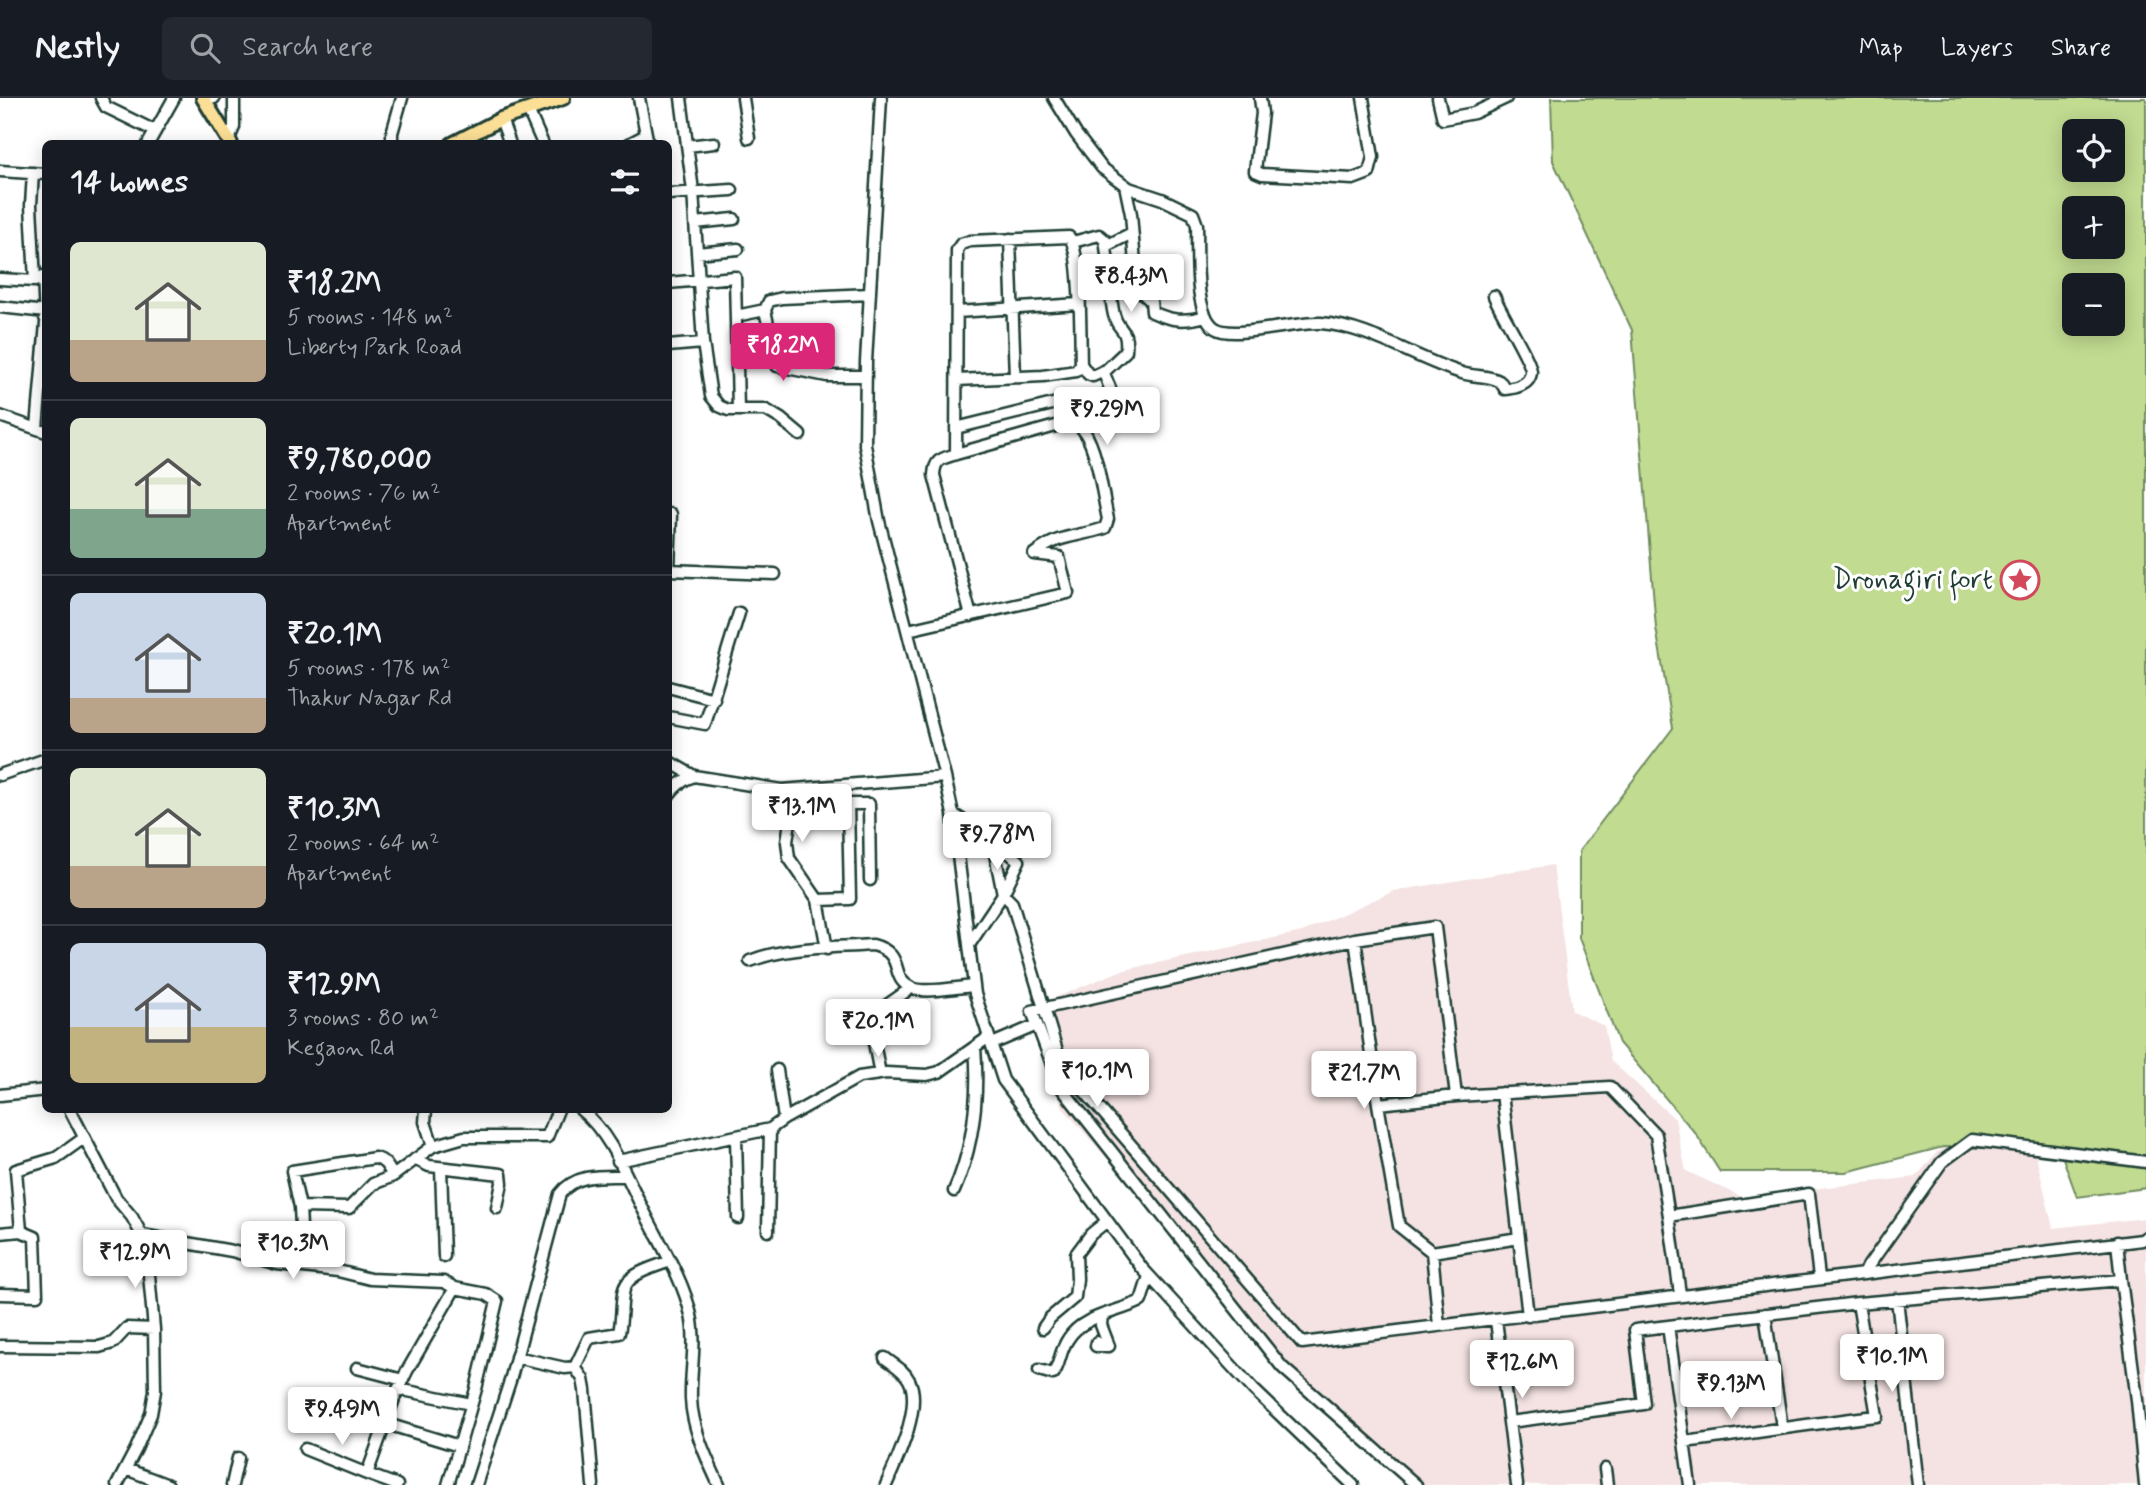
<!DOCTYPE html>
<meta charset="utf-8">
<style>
body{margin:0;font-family:Mynerve,sans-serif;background:#242831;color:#f1f3f6;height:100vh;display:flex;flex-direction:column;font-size:26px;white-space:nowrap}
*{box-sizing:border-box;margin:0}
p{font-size:23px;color:#9ea1a6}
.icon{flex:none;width:38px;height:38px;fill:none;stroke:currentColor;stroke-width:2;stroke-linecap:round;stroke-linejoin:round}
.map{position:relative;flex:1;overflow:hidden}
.sheet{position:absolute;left:42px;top:42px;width:630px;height:973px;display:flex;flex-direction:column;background:#171b24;border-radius:10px;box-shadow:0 4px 18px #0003}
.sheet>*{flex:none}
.buttons{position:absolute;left:2062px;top:21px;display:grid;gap:14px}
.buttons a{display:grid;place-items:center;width:63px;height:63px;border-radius:10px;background:#171b24;box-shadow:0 4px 18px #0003;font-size:35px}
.price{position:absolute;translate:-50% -60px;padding:0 16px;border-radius:7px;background:#fff;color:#222;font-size:23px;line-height:46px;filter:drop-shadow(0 2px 4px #0008)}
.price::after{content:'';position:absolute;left:50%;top:42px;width:21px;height:16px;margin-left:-10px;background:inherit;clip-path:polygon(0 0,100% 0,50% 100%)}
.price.active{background:#db2777;color:#fff}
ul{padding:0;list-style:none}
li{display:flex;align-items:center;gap:21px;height:175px;padding:0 28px}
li+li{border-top:2px solid #363941}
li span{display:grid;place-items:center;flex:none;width:196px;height:140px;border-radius:10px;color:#555}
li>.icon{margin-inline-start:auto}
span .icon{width:84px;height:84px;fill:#fffc;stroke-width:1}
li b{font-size:30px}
h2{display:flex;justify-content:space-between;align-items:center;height:84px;padding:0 28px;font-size:30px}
header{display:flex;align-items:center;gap:42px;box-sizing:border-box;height:98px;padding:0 35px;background:#171b24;border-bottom:2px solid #363941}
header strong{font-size:33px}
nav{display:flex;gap:38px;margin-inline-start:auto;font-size:24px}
.search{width:490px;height:63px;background:#242831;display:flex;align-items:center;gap:18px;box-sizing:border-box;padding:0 24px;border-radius:10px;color:#9ea1a6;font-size:26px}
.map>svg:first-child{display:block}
</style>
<header>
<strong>Nestly</strong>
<div class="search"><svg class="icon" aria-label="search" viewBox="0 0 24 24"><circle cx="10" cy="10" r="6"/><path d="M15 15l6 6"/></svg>Search here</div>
<nav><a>Map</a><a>Layers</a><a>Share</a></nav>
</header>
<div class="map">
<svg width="2146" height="1387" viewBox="0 0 2146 1387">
<rect width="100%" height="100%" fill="#fff"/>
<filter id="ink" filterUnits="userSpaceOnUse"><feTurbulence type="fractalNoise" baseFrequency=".0143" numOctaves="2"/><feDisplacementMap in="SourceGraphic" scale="14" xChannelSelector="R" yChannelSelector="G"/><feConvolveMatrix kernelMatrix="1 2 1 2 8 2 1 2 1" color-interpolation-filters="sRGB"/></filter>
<g filter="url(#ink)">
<!-- built -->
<path fill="#f4e3e2" d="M1553 767 1572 913 1604 928 1611 963 1675 1021 1686 1073 1742 1099 1916 1079 1937 1054 1973 1038 2034 1049 2053 1130 2146 1120V1387H1413L1380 1359 1279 1258 1063 1010 1023 913 1120 873 1302 834 1394 793Z"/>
<!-- green -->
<path fill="#c1db91" stroke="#708c62" stroke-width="2" fill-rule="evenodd" d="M1551 0H2146V1090L2077 1099 2060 1052 1943 1049 1846 1074H1720L1696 1036 1619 945 1579 840V753L1673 630 1656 530 1632 232 1553 63ZM2074 33H2112V72H2074ZM2074 110H2112V149H2074ZM2074 187H2112V226H2074Z"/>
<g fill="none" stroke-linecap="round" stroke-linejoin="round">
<defs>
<path id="minor" d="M101 0 106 9 155 33
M639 0 648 46
M681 0 693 93 703 245 711 298 719 308 728 312H766L781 321 800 337
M743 0 749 40
M881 0 866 264 865 347 879 423 945 679 953 716 975 896 1003 982 1142 1170 1253 1291 1353 1387
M1054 0 1076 36 1102 70 1129 90 1162 101 1193 116 1197 127C1198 152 1193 215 1215 230 1233 242 1297 223 1321 225 1371 229 1415 261 1462 275 1473 279 1489 277 1499 283 1502 285 1503 288 1505 291 1516 290 1530 287 1531 274 1532 264 1500 213 1494 198
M1260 0 1262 15 1255 73 1262 76 1353 81 1369 75 1373 59 1363 0
M1438 0 1443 21 1474 15 1506 0
M204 2 214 0
M528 12 543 46
M501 21 510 46
M229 41 234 29V0
M148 46 174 0
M392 46V35L402 0
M629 46 646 37
M687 48 714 45
M0 73 46 76
M33 75 31 107 35 183
M1125 87 1131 116 1137 190 1151 203 1152 214C1172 223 1184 224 1206 218
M668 96 732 92
M695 125 734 121
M1010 141 1015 279
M1073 144 1099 137 1105 142C1109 165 1109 196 1114 217 1118 234 1128 228 1126 253L1106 272 1093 278 1088 276 1081 266
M1106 148 1132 135
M697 155 738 151
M43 178 45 220
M0 181 35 183 46 178
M668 185 735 179 738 312
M0 209 46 214
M765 212 769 203 782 200 870 196
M957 214 1079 206
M736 218 765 212 777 268 827 278H866
M668 248 703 245
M1103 273 1110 290 1109 300
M0 318 46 334
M37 330 46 225
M956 330 1081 299 1109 300 1132 315
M956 356 957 152 961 146 970 143 1069 139C1082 153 1080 243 1081 266L1076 273 1043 278 957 282
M671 416 669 472 775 476
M908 532 1068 495 1059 459 1034 456C1061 435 1075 440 1105 430L1108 421C1102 395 1098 354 1084 333 1081 328 1075 326 1070 324L956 356C942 361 935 360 934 377L971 518
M668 589 714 601
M668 619 705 626 739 515
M668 663 694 678 782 692 790 723 787 744 789 760 818 802 827 851
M0 677 46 661
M782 692 945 679
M668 698C675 688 682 682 694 678
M953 716 992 741 1019 763 1003 796 969 847
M992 741 1003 796 1012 805 1061 966 1302 1245C1582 1210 1862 1174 2142 1142L2146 1139
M818 802 850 801 848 706H869L870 782
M1355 841 1378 1006 1399 1128 1432 1154 1439 1228
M750 863C788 848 833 850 873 847 907 856 888 880 912 890 925 896 959 889 974 888
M992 946 1037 927
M880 976 871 929 887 907 911 890
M0 997 46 992
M1456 998 1610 989 1656 1037 1669 1118 1809 1096 1819 1179
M1378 1006 1456 998 1435 829 1355 841 1032 913 1060 988 1282 1269 1416 1387
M70 1012 116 1100 132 1119 144 1141 148 1166 154 1231 155 1293 151 1316 136 1351 117 1387
M426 1012 425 1024 433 1048
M581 1012C612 1037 627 1081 645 1115 661 1147 683 1181 691 1217 697 1245 690 1273 691 1301 692 1330 707 1361 719 1387
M784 1021 859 979 886 975 927 977 939 974 989 939
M736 1039 738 1120
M415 1061 429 1068 501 1076 502 1085 497 1110
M618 1063 770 1031 784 1021 777 972
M441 1070 444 1158
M954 1093C974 1047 979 998 975 949
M300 1109 292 1073 375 1060C385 1062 388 1069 393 1078
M1669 1118 1680 1196
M768 1133 770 1031
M0 1135 21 1133
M142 1137 232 1153 277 1166 338 1173 370 1181 444 1184 455 1190 486 1196 497 1203 476 1291 448 1387
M1519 1140 1528 1218
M2117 1144 2121 1182
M1432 1154 1519 1140 1502 995
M303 1168 300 1109 349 1110 373 1086 393 1078 433 1048 464 1039H547L558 1012
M1864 1174 1942 1064 1972 1042 2146 1064
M0 1196 37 1197 35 1139 21 1133 16 1072 56 1060 84 1040
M1897 1201 1918 1387
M1765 1216 1782 1329
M1496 1222 1517 1387
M1668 1228 1690 1387
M1043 1230 1050 1220 1075 1199 1077 1181 1076 1156 1091 1136 1107 1123
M1097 1244 1096 1248H1109L1101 1227 1102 1217
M0 1248 99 1249 113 1245 127 1230 154 1231
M516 1259 565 1270 575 1269 589 1240 619 1235C622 1221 621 1209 623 1196 625 1175 653 1170 670 1163
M885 1260C894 1267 904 1272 909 1282 923 1308 897 1362 886 1387
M575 1269 583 1281 585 1292 593 1387
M357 1270 403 1282
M1039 1272 1053 1276C1060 1268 1059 1254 1068 1241 1083 1217 1117 1215 1141 1203L1149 1178
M398 1291 471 1306
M325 1307 459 1348
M1510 1324 1644 1306 1635 1232 1858 1205 2121 1182 2137 1302 2145 1387
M1684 1344C1749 1336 1813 1325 1877 1318L1858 1205
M305 1351 367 1376
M126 1371 168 1387
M1605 1371 1607 1387
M232 1387 238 1360
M397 1387 367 1376 395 1298 407 1273 455 1190
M476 1387 510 1283 560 1096C576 1075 602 1078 626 1078"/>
<path id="major" d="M203 0 231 46
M452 46 501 21 563 0"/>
</defs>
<!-- minor casing -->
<use href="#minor" stroke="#1f3d34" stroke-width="15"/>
<!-- major casing -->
<use href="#major" stroke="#1f3d34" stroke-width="18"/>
<!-- minor -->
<use href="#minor" stroke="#fff" stroke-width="10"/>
<!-- major -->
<use href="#major" stroke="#fbdf96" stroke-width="12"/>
</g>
</g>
<!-- icons -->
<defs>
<symbol id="sight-ring" viewBox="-11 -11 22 22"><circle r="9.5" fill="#fff" stroke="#d1495b" stroke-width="1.5"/><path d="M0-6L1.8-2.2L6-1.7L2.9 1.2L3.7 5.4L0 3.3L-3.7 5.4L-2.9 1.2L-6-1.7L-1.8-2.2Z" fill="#d1495b"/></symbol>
</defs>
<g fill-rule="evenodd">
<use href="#sight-ring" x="1998" y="460" width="44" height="44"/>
</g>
<g text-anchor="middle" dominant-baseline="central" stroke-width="6" stroke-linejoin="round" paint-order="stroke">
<!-- poi labels -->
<g font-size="28" fill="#1f3d34" stroke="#fff" text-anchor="end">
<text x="1993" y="482">Dronagiri fort</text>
</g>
</g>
</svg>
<div class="buttons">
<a><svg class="icon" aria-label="locate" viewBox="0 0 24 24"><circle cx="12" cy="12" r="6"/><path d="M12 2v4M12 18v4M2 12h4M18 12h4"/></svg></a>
<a>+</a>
<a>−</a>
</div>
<b class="price" style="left:1131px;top:216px">₹8.43M</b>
<b class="price active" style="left:783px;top:285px">₹18.2M</b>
<b class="price" style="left:1107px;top:349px">₹9.29M</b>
<b class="price" style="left:802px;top:746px">₹13.1M</b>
<b class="price" style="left:997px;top:774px">₹9.78M</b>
<b class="price" style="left:878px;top:961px">₹20.1M</b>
<b class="price" style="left:1097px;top:1011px">₹10.1M</b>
<b class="price" style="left:1364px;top:1013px">₹21.7M</b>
<b class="price" style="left:293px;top:1183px">₹10.3M</b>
<b class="price" style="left:135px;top:1192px">₹12.9M</b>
<b class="price" style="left:1892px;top:1296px">₹10.1M</b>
<b class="price" style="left:1522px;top:1302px">₹12.6M</b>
<b class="price" style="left:1731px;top:1323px">₹9.13M</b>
<b class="price" style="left:342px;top:1349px">₹9.49M</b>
<section class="sheet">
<h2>14 homes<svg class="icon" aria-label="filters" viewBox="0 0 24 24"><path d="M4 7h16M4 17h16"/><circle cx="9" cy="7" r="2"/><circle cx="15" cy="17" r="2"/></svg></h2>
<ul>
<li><span style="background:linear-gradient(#dfe7d0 70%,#b9a48a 0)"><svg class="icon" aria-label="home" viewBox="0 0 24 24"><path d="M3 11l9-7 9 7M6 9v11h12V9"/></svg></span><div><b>₹18.2M</b><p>5 rooms · 148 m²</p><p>Liberty Park Road</p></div></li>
<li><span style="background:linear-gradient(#dfe7d0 65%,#7fa58c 0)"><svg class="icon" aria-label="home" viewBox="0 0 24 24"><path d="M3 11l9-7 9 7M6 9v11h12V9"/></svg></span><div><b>₹9,780,000</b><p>2 rooms · 76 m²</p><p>Apartment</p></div></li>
<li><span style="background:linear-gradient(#c9d6e8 75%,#b9a48a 0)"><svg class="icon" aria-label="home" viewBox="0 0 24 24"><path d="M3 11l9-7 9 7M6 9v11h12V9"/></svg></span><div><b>₹20.1M</b><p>5 rooms · 178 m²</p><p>Thakur Nagar Rd</p></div></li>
<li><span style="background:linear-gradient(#dfe7d0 70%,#b9a48a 0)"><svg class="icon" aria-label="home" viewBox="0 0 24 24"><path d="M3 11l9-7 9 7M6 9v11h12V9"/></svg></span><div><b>₹10.3M</b><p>2 rooms · 64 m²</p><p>Apartment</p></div></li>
<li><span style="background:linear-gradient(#c9d6e8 60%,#c2b280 0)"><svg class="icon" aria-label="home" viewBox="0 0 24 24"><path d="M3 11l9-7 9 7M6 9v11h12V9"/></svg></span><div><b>₹12.9M</b><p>3 rooms · 80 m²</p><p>Kegaon Rd</p></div></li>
</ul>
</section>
</div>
